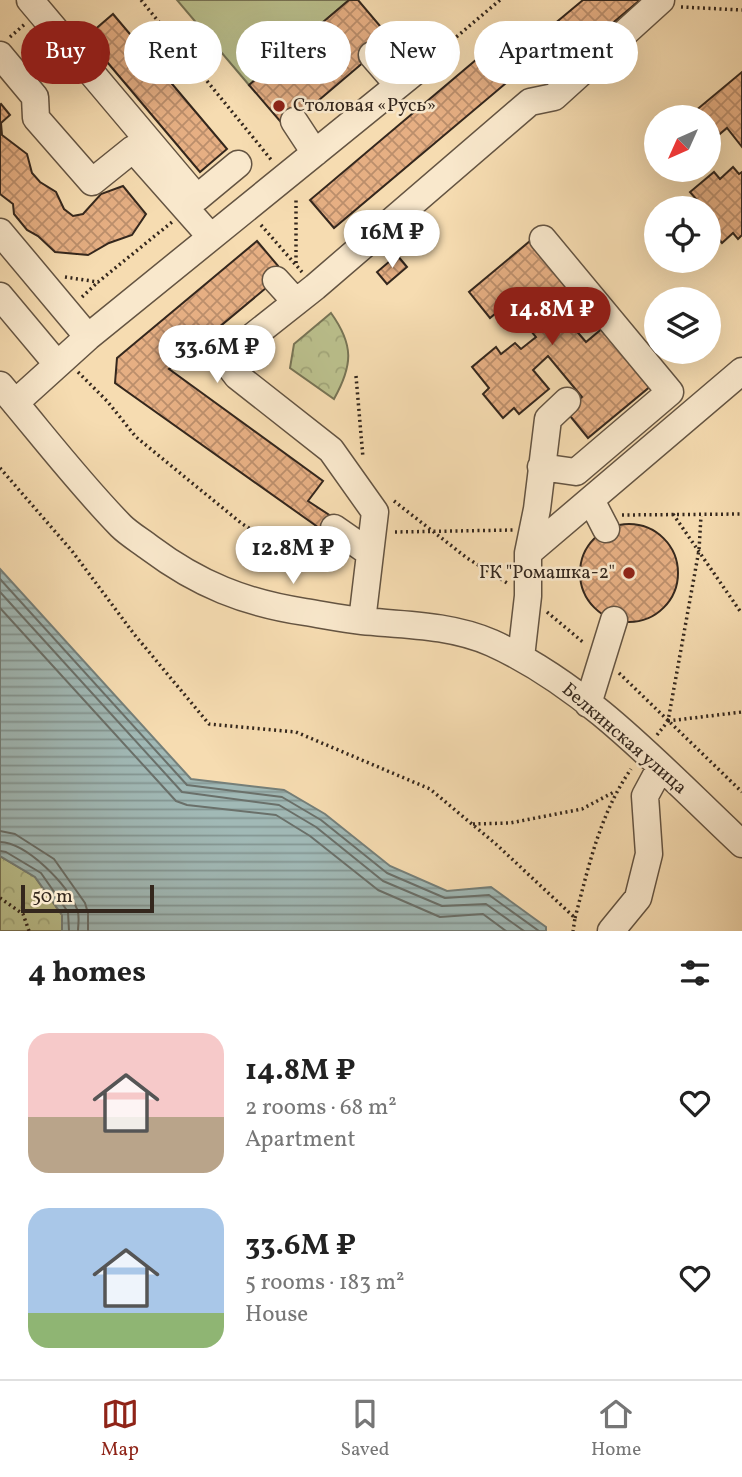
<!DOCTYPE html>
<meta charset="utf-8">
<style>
body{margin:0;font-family:Vollkorn,serif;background:#f2f2f2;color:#222;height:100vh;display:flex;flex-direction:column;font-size:26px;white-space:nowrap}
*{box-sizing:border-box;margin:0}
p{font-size:23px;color:#767676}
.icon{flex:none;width:38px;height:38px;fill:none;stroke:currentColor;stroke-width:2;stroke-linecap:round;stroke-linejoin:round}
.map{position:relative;height:931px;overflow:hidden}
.sheet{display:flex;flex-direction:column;background:#fff;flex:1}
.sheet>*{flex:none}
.top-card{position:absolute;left:21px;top:21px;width:700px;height:63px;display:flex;gap:14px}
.needle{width:46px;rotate:225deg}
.controls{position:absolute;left:644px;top:105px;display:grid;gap:14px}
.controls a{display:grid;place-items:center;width:77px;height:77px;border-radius:50%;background:#fff;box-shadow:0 7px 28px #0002;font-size:35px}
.scale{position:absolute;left:21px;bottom:18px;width:133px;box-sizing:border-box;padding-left:7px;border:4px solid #34271d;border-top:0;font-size:19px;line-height:24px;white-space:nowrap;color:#34271d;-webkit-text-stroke:5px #f9e8cc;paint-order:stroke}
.price{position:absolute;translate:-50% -60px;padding:0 16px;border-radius:24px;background:#fff;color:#222;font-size:23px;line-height:46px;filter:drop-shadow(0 2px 4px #0008)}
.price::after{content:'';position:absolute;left:50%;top:42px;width:21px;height:16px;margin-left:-10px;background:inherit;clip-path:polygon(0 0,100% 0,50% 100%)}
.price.current{background:#8f2418;color:#fff}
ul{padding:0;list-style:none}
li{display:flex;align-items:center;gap:21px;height:175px;padding:0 28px}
li span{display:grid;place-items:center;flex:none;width:196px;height:140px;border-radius:21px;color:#555}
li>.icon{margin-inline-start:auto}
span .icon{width:84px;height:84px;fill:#fffc;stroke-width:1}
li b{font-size:30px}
h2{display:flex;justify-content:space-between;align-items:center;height:84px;padding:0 28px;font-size:30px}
.tag{padding:0 24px;border-radius:32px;background:#fff;box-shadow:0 7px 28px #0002;font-size:24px;line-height:63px}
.tag.current{background:#8f2418;color:#fff}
.dock{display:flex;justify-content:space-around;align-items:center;height:98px;border-top:2px solid #e0e0e0;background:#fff;font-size:19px;color:#767676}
.dock a{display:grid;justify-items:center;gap:4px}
.dock .current{color:#8f2418}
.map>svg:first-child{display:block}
</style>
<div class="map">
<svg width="742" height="931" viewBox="0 0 742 931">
<defs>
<pattern id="park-crowns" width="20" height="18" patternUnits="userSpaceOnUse" patternTransform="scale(1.75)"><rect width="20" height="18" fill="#bbc08d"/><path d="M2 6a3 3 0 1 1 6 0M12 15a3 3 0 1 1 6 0" fill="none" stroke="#a1a579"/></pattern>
<pattern id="water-rules" width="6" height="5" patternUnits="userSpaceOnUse" patternTransform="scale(1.75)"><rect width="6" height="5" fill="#a1b9b6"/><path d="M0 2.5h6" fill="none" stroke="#849693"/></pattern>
<pattern id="building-cross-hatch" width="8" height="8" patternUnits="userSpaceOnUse" patternTransform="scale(1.75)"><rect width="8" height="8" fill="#e6af83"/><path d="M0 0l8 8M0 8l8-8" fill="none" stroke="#bb8e6b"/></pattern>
</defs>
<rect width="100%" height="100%" fill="#f6dcb1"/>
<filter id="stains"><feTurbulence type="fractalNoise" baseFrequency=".00286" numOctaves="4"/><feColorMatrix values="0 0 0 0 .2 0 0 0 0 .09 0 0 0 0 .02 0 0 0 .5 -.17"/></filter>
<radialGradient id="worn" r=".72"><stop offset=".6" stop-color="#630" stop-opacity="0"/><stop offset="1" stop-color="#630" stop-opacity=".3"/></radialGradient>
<!-- park -->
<path fill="url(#park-crowns)" stroke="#787455" stroke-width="2" d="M331 313C354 345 353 365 334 399L290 368 294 344Z
M0 856 35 877 62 915V931H0Z"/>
<!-- pitch -->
<path fill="#bbc08d" stroke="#787455" stroke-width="2" d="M177 0H349L249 85Z"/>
<!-- water -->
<path fill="url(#water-rules)" stroke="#757f79" stroke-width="2" d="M0 569 191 779 284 790 325 814 390 866 447 891 491 887 546 927V931H62V915L35 877 0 856Z"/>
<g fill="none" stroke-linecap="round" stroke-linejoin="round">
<!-- shore -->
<path stroke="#6a706a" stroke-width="2" d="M0 579 187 785 282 797 321 820 387 873 445 898 489 895 539 931
M0 592 182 792 279 805 316 827 383 881 442 906 486 904 524 931
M0 608 176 801 187 805 276 815 310 836 378 890 440 917 483 914 506 931
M0 831 15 834 54 859 85 903 88 913V931
M0 842C27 843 67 884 77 909 80 916 78 924 78 931
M0 851 6 852 41 873 68 912 69 931"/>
</g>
<!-- building -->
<path fill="url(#building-cross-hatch)" stroke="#34271d" stroke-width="2" d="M349 0H358L391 39 286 128 249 85Z
M583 0H640L546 79 531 62 334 228 310 200 509 32 523 50Z
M113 14 227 149 200 172 86 37Z
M742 72V147L727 128 709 143V117H688Z
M1 104 10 115 1 123 2 135 27 154 32 173 40 182 56 192 64 209 73 216 83 214 101 194 123 186 146 214 132 235 109 243 88 255 55 252 38 236 27 230 14 214 13 204 0 194V105Z
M733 167 739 174 742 172V235L738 239 733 233 722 243 709 227V208H704L690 192 714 172 720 179Z
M257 241 284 273 169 369 323 481 308 501 340 522 329 535 115 383 117 358Z
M530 241 578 299 561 313 586 342 604 327 652 385 588 438 566 411 582 397 548 356 533 370 549 389 519 414 514 408 503 418 483 394 489 388 472 367 496 347 501 354 515 343 521 349 536 337 508 303 490 318 469 292Z
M397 255 407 267 387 284 377 272Z
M580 573a49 49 0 1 1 98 0a49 49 0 1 1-98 0Z"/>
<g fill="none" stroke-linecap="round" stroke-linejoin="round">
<defs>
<path id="minor" d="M30 0 197 198 238 164
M0 55 35 97 36 118 92 182 133 149 210 236
M372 55 398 85
M294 121 315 153
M0 232 88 337
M276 280 296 302
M0 296 57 364
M0 385C40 432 78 482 121 526 129 534 141 541 150 548 198 584 245 603 305 612 324 615 343 619 362 621 406 625 451 625 492 643 589 687 665 772 742 844
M15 403 88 337 433 57
M541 467 576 472 670 392 543 239
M591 500 606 529
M334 528 370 553
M528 553 537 509 548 419 567 401
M362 621 375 512 331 450 237 376 224 359 315 287 530 102 554 97 661 0
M521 657 528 596V553L742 371
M588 704 614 620
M611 931 638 898 649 854 645 796 660 768"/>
</defs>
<!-- minor casing -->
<use href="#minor" stroke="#645442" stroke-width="29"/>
<!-- path -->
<path stroke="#34271d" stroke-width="3.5" stroke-dasharray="2 3.5" stroke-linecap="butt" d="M141 0 273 162
M681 7 742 10
M10 37 25 24
M448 44 500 0
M261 225 302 272
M296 263V197
M65 277 98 282 172 222
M82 297 98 282
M78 372 107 401 136 437 241 523 269 541H316
M356 376 363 458
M0 468 72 551 134 634 209 724 296 732 430 789 497 845 575 918 573 931
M394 501 467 558 507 583
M673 514 740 611
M622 515 742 514
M395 532 513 530
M547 612 584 643
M619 673 742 792
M668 721 742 712
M657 735 668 721 699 550 701 516
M473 824 510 823 582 809 614 792
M0 898 23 914 29 931
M575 918C589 865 600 814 631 769"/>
<!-- minor -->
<use href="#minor" stroke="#f9e8cc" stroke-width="26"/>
</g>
<!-- markers -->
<g fill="#8f2418" stroke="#f9e8cc" stroke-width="2.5">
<circle cx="279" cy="106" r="7"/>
<circle cx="629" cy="573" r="7"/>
</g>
<g text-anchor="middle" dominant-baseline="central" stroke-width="5" stroke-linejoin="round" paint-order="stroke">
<!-- poi labels -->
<g font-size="19" fill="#34271d" stroke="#f9e8cc" text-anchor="start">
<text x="293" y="106">Столовая «Русь»</text>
<text x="615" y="573" text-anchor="end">ГК "Ромашка-2"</text>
</g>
<!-- street labels -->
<g font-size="19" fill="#34271d" stroke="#f9e8cc">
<text transform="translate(624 739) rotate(41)">Белкинская улица</text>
</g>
</g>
<rect width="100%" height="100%" filter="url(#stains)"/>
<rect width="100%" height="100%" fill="url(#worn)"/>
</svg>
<div class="controls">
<a><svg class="needle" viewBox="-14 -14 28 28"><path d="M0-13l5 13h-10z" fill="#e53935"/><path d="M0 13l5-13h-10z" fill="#767676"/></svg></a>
<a><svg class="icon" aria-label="locate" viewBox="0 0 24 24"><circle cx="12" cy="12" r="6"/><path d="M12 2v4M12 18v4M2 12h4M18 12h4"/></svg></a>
<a><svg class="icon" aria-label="layers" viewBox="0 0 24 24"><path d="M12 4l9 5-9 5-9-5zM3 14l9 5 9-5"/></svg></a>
</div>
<div class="scale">50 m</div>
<b class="price" style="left:392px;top:270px">16M ₽</b>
<b class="price current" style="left:552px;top:347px">14.8M ₽</b>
<b class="price" style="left:217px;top:385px">33.6M ₽</b>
<b class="price" style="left:293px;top:586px">12.8M ₽</b>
<div class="top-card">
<a class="tag current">Buy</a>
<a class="tag">Rent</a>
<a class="tag">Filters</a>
<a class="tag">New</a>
<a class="tag">Apartment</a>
</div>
</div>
<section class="sheet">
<h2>4 homes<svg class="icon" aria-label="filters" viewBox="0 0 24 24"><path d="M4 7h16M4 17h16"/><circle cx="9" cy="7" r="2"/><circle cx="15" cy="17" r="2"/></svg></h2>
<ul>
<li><span style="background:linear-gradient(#f6c9c9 60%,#b9a48a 0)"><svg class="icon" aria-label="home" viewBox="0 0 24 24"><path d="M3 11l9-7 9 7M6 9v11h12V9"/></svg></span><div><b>14.8M ₽</b><p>2 rooms · 68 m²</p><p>Apartment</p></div><svg class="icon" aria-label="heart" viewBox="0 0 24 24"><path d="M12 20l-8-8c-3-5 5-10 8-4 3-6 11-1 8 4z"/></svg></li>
<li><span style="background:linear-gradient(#a9c7e8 75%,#8fb573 0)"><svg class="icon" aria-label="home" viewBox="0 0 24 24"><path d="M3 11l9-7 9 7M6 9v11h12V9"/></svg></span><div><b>33.6M ₽</b><p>5 rooms · 183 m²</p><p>House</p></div><svg class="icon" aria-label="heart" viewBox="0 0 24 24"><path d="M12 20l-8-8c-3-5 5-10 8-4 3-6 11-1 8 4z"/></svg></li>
</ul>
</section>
<nav class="dock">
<a class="current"><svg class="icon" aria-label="map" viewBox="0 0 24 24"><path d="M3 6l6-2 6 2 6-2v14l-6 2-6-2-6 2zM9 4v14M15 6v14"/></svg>Map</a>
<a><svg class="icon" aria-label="saved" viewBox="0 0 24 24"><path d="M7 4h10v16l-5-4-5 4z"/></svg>Saved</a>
<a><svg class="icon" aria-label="home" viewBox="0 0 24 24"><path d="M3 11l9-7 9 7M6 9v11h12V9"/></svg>Home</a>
</nav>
